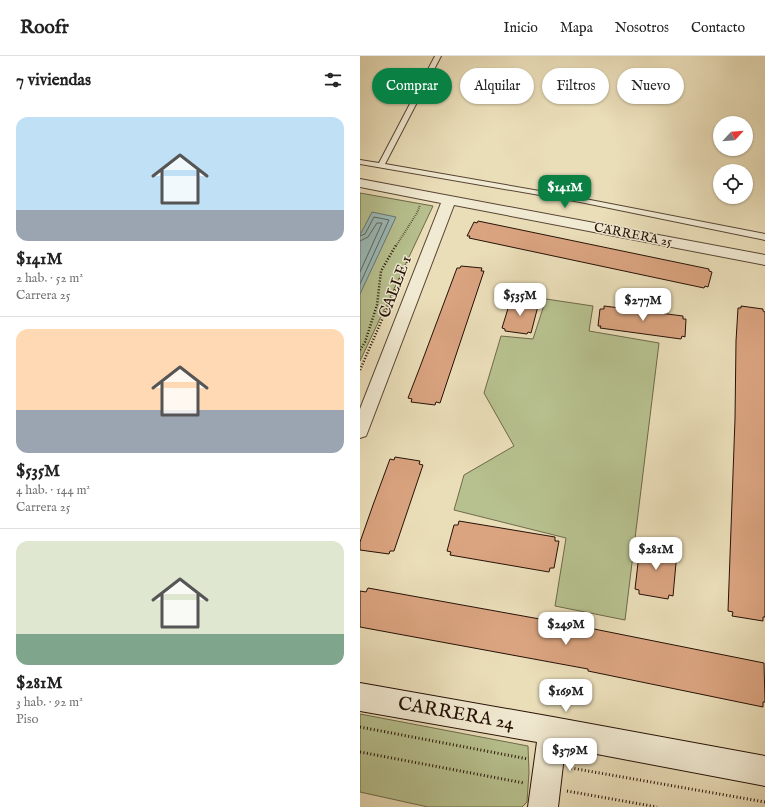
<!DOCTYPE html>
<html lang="es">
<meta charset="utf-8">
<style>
body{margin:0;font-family:"IM FELL English",serif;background:#f6f6f6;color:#222;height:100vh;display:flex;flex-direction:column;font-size:15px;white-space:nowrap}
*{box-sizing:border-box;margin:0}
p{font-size:13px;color:#767676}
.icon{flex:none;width:22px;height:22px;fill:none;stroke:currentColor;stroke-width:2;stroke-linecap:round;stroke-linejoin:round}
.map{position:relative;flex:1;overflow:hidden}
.panel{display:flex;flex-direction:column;background:#fff;width:360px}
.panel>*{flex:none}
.guide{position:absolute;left:12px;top:12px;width:333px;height:36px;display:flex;gap:8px}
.needle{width:26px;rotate:64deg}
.controls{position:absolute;left:353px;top:60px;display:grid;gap:8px}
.controls a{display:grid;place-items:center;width:40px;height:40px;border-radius:50%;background:#fff;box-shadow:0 1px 3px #0004;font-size:20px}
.price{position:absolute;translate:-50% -34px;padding:0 9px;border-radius:8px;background:#fff;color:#222;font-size:13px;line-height:26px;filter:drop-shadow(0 1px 2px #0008)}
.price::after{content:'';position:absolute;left:50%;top:24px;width:12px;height:9px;margin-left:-6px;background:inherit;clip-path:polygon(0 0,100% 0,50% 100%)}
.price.selected{background:#0b8043;color:#fff}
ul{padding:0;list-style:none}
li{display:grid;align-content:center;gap:8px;height:212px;padding:0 16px}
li+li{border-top:1px solid #e0e0e0}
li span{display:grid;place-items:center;height:124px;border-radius:12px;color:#555}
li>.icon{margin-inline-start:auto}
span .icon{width:72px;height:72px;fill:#fffc;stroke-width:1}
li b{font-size:17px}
h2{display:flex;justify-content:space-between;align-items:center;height:48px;padding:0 16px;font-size:17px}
.pill{padding:0 14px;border-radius:18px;background:#fff;box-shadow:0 1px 3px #0004;font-size:14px;line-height:36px}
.pill.selected{background:#0b8043;color:#fff}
header{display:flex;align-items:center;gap:24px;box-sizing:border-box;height:56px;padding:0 20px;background:#fff;border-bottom:1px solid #e0e0e0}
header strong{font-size:19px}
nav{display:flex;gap:22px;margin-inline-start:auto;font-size:14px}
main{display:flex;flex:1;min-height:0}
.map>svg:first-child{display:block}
</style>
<header>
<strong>Roofr</strong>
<nav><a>Inicio</a><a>Mapa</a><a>Nosotros</a><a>Contacto</a></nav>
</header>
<main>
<section class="panel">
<h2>7 viviendas<svg class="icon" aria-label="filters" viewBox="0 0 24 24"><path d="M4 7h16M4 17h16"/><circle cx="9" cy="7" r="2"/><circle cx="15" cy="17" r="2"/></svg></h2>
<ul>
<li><span style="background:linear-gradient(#bfe0f5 75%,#9aa5b1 0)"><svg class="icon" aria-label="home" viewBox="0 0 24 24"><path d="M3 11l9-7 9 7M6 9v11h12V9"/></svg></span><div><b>$141M</b><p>2 hab. · 52 m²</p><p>Carrera 25</p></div></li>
<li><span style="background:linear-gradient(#ffd9b3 65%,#9aa5b1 0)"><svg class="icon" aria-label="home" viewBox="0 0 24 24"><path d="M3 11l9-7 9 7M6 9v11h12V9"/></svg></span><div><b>$535M</b><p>4 hab. · 144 m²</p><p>Carrera 25</p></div></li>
<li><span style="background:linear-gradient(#dfe7d0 75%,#7fa58c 0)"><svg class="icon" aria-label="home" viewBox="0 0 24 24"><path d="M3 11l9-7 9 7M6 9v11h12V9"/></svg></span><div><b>$281M</b><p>3 hab. · 92 m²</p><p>Piso</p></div></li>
</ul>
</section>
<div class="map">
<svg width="405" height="751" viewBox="0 0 405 751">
<rect width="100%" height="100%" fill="#eadeb9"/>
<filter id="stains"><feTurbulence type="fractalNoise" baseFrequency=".005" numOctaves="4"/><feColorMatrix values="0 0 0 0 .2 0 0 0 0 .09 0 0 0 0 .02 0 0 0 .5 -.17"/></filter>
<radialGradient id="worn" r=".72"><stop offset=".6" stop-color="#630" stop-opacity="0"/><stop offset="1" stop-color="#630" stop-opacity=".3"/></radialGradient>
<!-- green -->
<path fill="#b7c18f" stroke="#6e694a" d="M0 137 73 150 0 305Z
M186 243 233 250 229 275 299 287 265 564 195 550 206 482 94 454 104 419 154 390 124 337 141 280 173 283Z
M0 658 168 690 169 716 167 746 162 751H68L0 736Z"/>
<!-- water -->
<path fill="#9bbab8" stroke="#6c7671" d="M12 156 36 161 0 238V179Z"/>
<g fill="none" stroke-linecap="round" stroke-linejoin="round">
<!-- shore -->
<path stroke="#60665f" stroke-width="1" d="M0 180 5 178 14 161 29 164 0 228
M0 185 8 181 17 167H22L0 216"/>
</g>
<!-- building -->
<path fill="#daa480" stroke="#261106" d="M118 165 349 213V215L352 216 348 231 345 230 344 232 109 182 110 180H107L114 166 117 167Z
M101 210 122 212 121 215H124L80 347 76 346 75 349 51 346 52 343 48 342 60 311 97 212H100Z
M154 244 175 247V249L178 250 171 277 168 276 167 278 145 275V273L142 272 150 246H153Z
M244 250 323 260V263H326L325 281 322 280 321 283 240 272 241 270H238L240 253H244Z
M381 250 403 253V255L405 256V561H403V565L372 560 373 556 368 555 375 363 376 285 378 252H381Z
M35 401 60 405 59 408 63 409 34 495H30L29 498 0 494V486L13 449 30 403 34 404Z
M99 465 195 481V485H199L194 512H190L189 516 90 499 91 496 87 495 94 469H98Z
M284 487 312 491V495L317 496 313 540 309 539 308 543 279 538V534L275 533 280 490H283Z
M8 532 224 571 404 607 405 646H403V651L228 615V613L0 571V535L6 536Z"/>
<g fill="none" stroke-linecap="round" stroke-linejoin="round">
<defs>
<path id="lane" d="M75 0H81L25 108 220 142 405 178V184L220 146 0 108V104L19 107Z"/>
<path id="street" d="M0 123 405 199V209L94 149 8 375 6 380 0 382V353L81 147 0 131Z"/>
<path id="secondary" d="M0 627 193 661 405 700V730L205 692 198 751H168L177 686 0 655Z"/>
</defs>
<!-- lane casing -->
<use href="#lane" stroke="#574433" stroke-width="2"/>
<!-- street casing -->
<use href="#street" stroke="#574433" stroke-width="2"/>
<!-- secondary casing -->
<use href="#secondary" stroke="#261106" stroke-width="2"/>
<!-- path-far2 -->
<path stroke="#261106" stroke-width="2" stroke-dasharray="0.5 1.5" stroke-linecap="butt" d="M36 190 57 157 60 149"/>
<!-- path-far1 -->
<path stroke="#261106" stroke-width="2.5" stroke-dasharray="1 2" stroke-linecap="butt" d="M0 294 5 286 17 249 21 215 36 189
M0 314 49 202"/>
<!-- path -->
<path stroke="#261106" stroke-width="3" stroke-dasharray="1 2.5" stroke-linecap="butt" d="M0 671 168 703
M0 696 164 727
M211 712 405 746
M207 735 297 751"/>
<!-- lane -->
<use href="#lane" fill="#f1ead2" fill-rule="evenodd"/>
<!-- street -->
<use href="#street" fill="#f1ead2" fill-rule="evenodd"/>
<!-- secondary -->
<use href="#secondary" fill="#f1ead2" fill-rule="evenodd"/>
</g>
<g text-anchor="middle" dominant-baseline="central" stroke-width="3" stroke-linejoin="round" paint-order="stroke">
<!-- far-street labels -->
<g font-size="13" fill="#261106" stroke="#f1ead2">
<text transform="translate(273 179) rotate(11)">CARRERA 25</text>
</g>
<!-- street labels -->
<g font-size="16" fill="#261106" stroke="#f1ead2">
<text transform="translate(36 231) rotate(-69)">CALLE 1</text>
</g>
<!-- near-street labels -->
<g font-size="19" fill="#261106" stroke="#f1ead2">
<text transform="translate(96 658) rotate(10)">CARRERA 24</text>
</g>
</g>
<rect width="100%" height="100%" filter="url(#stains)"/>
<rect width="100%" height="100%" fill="url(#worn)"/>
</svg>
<div class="controls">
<a><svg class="needle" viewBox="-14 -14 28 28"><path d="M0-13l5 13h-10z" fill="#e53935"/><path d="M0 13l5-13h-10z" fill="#767676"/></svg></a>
<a><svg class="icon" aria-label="locate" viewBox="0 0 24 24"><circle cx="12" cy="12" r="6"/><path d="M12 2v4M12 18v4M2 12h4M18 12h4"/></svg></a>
</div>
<b class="price selected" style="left:205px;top:153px">$141M</b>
<b class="price" style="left:160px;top:261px">$535M</b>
<b class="price" style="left:283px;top:266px">$277M</b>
<b class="price" style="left:296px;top:515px">$281M</b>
<b class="price" style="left:206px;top:590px">$249M</b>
<b class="price" style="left:206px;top:657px">$169M</b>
<b class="price" style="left:210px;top:716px">$379M</b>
<div class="guide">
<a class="pill selected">Comprar</a>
<a class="pill">Alquilar</a>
<a class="pill">Filtros</a>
<a class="pill">Nuevo</a>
</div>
</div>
</main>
